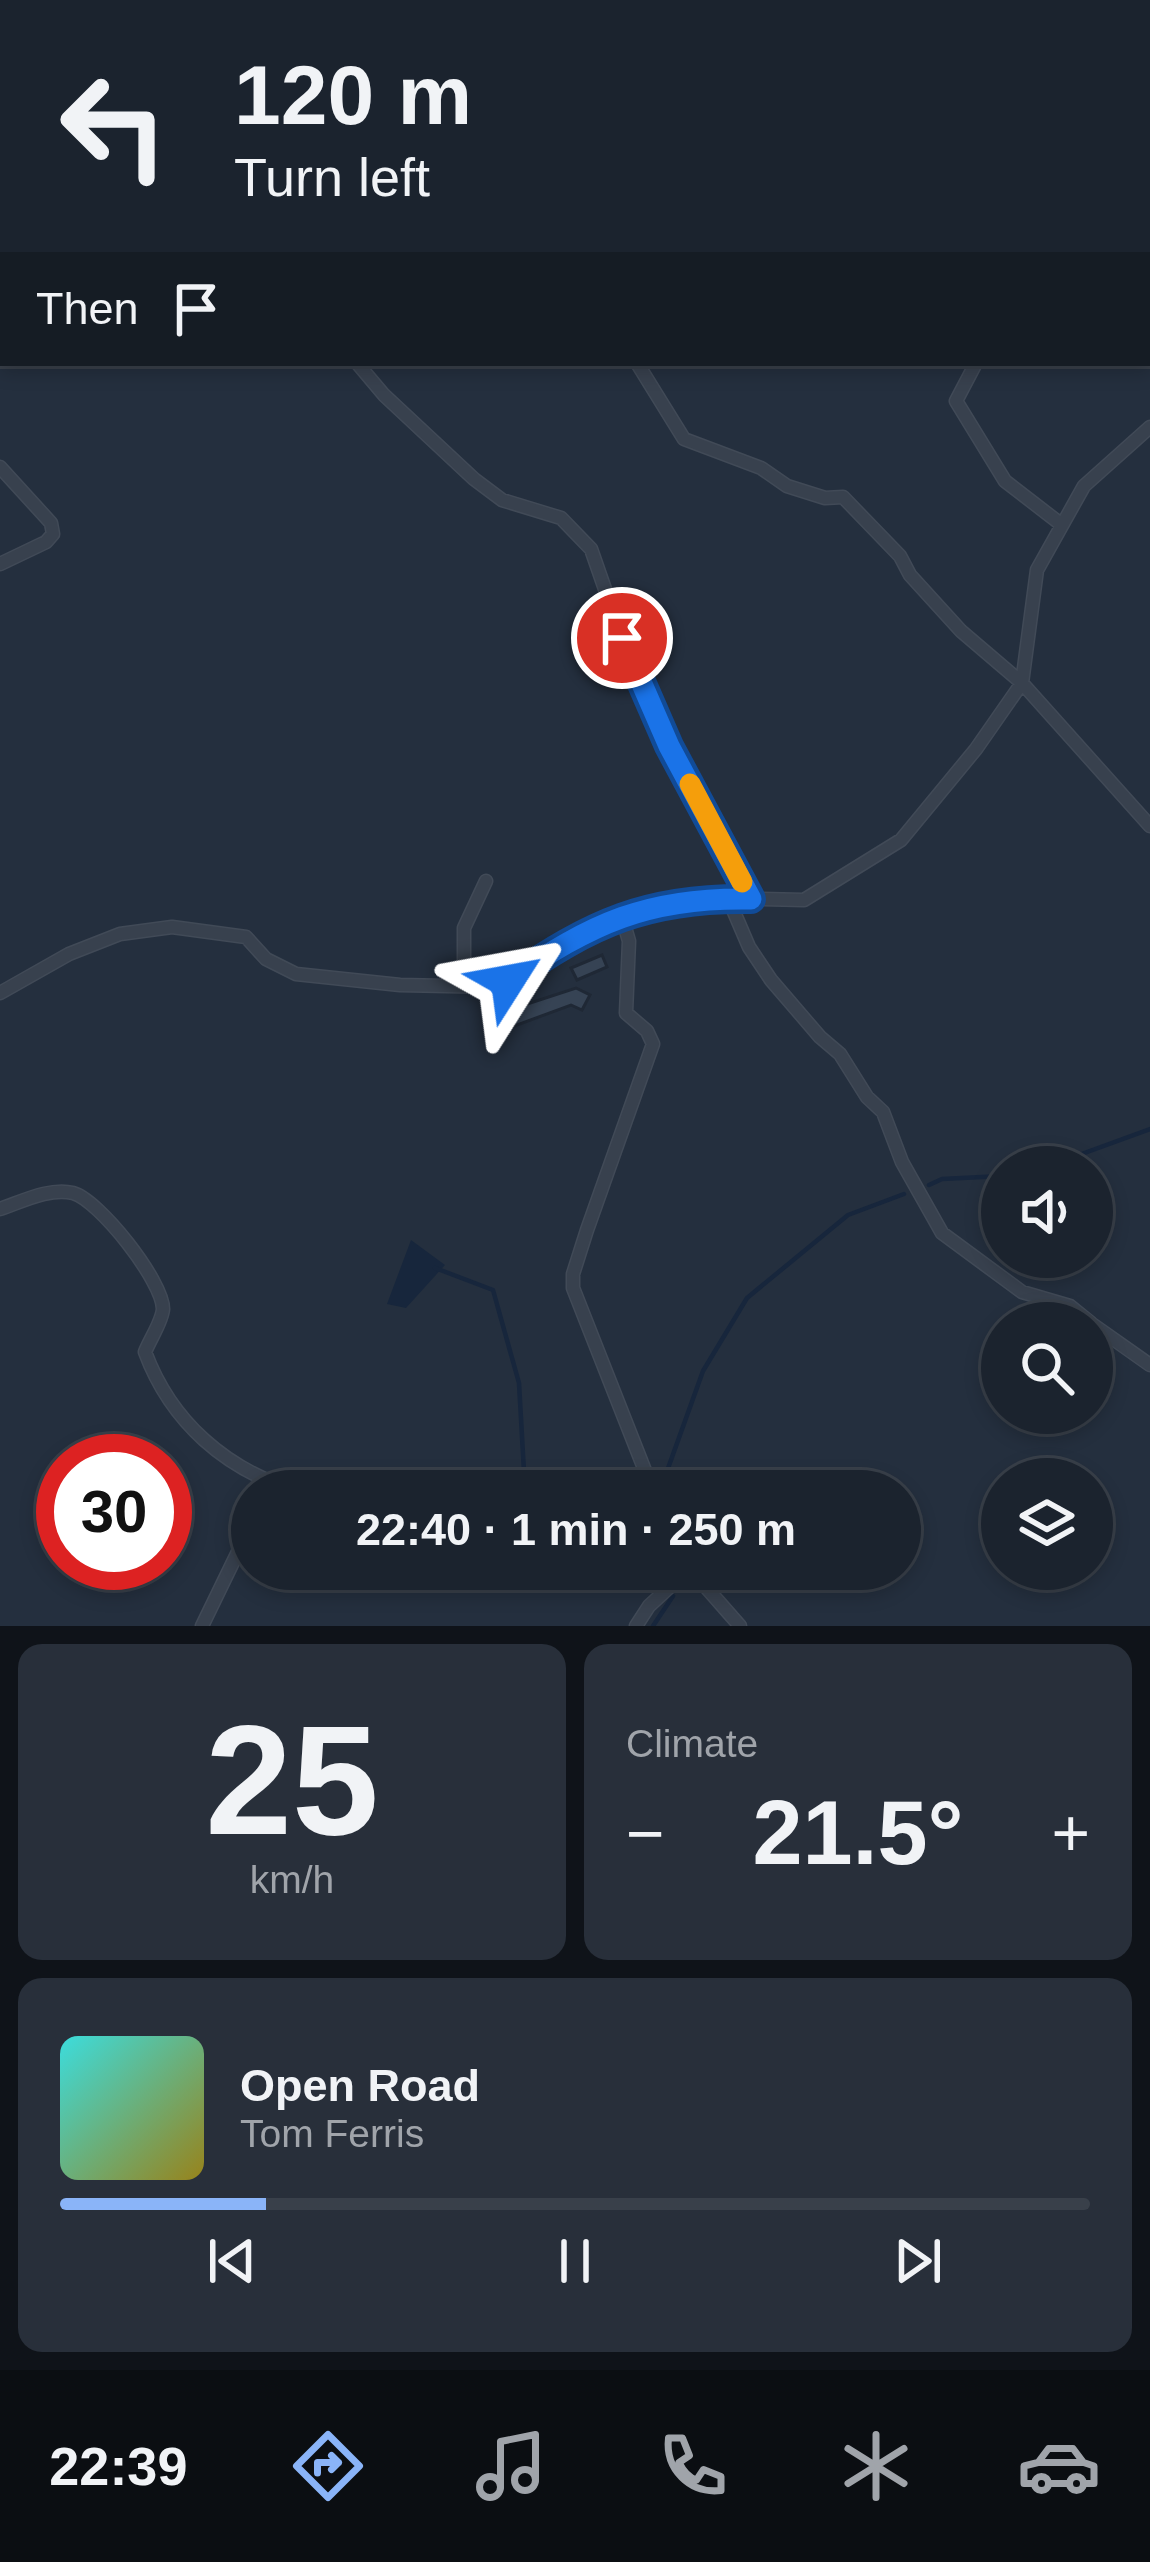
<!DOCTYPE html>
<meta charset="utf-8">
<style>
:root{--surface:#1b232e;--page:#282f3a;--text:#f1f3f6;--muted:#a0a4aa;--line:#39404a;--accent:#8ab4f8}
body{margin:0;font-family:Helvetica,sans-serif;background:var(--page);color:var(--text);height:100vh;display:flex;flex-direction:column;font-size:45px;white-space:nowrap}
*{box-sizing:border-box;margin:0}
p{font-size:39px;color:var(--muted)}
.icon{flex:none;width:66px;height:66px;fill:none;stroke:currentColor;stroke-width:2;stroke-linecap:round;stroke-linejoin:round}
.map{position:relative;height:1626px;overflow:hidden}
.details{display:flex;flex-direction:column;gap:18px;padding:18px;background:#0f1319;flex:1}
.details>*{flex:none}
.banner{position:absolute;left:0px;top:0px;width:1152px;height:366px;box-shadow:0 6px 18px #0003,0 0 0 3px var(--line);background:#1b232e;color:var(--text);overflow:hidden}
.controls{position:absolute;left:981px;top:1146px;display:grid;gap:24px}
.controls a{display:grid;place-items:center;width:132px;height:132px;border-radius:50%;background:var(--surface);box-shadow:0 6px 18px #0003,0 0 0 3px var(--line);font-size:60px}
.speed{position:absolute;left:36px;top:1434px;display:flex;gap:24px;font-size:60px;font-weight:700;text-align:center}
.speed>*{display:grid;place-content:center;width:156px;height:156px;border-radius:50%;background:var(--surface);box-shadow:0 6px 18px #0003,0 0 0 3px var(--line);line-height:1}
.speed .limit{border:18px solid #d22;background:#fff;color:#111}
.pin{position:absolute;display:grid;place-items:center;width:102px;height:102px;color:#fff;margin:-51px;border:6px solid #fff;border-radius:50%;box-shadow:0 3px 12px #0007}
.me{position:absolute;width:132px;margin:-66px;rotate:56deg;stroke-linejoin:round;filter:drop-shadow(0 0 9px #0008)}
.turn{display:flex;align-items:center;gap:42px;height:252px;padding:0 36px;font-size:54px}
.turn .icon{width:156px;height:156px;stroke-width:2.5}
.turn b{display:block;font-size:84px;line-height:102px}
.then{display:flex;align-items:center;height:114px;padding:0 36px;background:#0003;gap:24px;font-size:45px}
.big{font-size:90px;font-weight:700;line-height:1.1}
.details .card{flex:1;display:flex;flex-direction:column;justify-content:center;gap:18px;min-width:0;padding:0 42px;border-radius:24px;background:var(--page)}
.details .dial{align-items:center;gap:0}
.dial b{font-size:156px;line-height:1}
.song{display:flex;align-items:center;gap:36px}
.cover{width:144px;height:144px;border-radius:18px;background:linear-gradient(135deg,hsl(180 70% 55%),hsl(50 70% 35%))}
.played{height:12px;border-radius:6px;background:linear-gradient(90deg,var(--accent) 20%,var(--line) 20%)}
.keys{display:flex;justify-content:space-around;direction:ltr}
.heat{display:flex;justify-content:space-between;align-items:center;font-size:66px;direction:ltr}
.details .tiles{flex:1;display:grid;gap:18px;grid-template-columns:1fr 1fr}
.card:last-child{grid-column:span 2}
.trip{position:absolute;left:231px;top:1470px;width:690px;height:120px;border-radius:60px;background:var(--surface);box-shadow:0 6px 18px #0003,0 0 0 3px var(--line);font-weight:700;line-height:120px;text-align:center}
.dock{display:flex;height:192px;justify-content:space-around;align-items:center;background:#0b0e12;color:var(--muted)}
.dock .icon{width:84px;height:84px}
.dock .selected{color:var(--accent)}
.dock b{font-size:54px;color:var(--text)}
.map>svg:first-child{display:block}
.water{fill:#17263c}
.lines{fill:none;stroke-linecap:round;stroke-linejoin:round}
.stream{stroke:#17263c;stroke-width:4.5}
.building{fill:#364354;stroke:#1f2835;stroke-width:3}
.service-casing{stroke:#414a57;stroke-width:9}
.minor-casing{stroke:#414a57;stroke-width:15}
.service{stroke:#38414e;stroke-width:6}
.minor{stroke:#38414e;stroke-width:12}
.route-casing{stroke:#114b97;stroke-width:30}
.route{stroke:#1a73e8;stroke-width:21}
.slow{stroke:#f59e0b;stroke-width:21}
</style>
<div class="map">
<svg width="1150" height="1626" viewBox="0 0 1150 1626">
<rect width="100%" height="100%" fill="#242f3e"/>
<path class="water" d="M411 1240 445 1265 406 1308 387 1304Z"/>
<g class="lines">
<path class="stream" d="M1149 13H1150
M1046 1167 1150 1129
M929 1185 942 1179 1002 1176
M435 1268 493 1290 519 1383 524 1472 535 1491
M662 1485 703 1371 747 1298 848 1215 904 1194
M655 1569 660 1577
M653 1626 673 1596"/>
</g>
<path class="building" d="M602 955 607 967 577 980 571 968Z
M576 988 590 995 582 1010 571 1005 498 1032 492 1007 514 1002 515 1008Z"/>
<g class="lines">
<defs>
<path id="service" d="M974 3 975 0"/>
<path id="minor" d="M20 0 22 3
M1110 0V3
M1145 0 1150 2
M400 3 405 0
M0 316 3 311
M357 363 384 395 474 479 502 500 561 518 591 549 622 638 669 745 750 899
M637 363 684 439 761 468 787 486 825 498 843 497 900 556 910 575 961 631 1022 683 1150 826
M976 363 956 401 1005 481 1062 525
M0 467 51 523 53 534 46 542 0 564
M728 898 749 947 771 980 820 1037 840 1054 867 1097 883 1112 902 1162 942 1233 1022 1292 1070 1306 1091 1323
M622 917 629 941 626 1013 647 1031 653 1044 587 1230 573 1274V1288L653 1491
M464 984V928L486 881
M0 993 69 954 120 934 172 927 246 937 266 959 296 974 400 985 494 987 583 933 659 904 712 898 804 900 901 840 976 749 1022 683 1037 570 1084 486 1150 427
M0 1209C21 1202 50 1187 73 1193 99 1200 163 1281 163 1309 162 1322 150 1339 145 1352 171 1422 226 1470 297 1491
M1092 1324 1150 1365
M690 1569 740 1626
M202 1626 252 1523
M636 1626 649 1606 689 1569"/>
</defs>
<use href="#service" class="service-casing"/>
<use href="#minor" class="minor-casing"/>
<use href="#service" class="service"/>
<use href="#minor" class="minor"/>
</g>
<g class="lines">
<defs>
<path id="route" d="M508 981C591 923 648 897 751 899L669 746 622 638"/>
</defs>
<use href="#route" class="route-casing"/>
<use href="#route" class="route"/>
<path class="slow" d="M690 784 742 882"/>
</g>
</svg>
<div class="controls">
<a><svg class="icon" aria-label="sound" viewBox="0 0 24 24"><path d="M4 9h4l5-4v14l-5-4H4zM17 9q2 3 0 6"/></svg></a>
<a><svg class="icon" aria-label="search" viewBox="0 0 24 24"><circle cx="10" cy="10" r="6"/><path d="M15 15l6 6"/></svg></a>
<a><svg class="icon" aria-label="layers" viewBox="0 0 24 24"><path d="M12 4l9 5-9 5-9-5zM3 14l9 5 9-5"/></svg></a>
</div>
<div class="speed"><div class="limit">30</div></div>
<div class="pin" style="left:622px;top:638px;background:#d93025"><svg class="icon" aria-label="arrive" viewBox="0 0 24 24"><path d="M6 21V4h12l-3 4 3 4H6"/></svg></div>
<svg class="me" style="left:508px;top:981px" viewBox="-20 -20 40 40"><path d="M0-17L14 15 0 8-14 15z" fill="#1a73e8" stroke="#fff" stroke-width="4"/></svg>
<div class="trip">22:40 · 1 min · 250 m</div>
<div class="banner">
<div class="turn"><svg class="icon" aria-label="left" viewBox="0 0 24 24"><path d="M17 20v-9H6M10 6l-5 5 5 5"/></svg><div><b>120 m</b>Turn left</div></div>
<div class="then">Then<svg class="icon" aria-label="arrive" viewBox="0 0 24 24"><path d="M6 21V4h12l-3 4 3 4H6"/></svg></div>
</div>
</div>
<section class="details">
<div class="tiles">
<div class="card dial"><b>25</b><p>km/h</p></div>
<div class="card"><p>Climate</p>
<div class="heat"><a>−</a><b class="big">21.5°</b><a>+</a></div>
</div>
<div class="card">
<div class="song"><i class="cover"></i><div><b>Open Road</b><p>Tom Ferris</p></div></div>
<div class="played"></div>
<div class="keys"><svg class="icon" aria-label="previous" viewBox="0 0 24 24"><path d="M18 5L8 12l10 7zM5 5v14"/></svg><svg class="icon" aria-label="pause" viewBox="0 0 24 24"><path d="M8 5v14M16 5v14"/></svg><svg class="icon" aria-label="next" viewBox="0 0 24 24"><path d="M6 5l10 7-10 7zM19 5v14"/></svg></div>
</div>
</div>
</section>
<nav class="dock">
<b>22:39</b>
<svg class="icon selected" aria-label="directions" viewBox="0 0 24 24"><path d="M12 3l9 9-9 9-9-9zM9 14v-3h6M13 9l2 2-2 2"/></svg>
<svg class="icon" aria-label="music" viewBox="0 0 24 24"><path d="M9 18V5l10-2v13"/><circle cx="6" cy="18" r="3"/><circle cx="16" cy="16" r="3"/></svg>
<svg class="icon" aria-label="phone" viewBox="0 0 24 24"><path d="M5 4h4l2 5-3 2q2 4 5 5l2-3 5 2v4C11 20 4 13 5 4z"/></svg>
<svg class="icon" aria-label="climate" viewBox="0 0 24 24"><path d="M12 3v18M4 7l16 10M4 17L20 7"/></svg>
<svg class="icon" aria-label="car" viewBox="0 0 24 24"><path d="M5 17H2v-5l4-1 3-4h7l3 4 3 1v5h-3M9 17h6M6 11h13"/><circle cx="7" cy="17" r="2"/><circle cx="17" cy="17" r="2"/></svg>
</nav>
